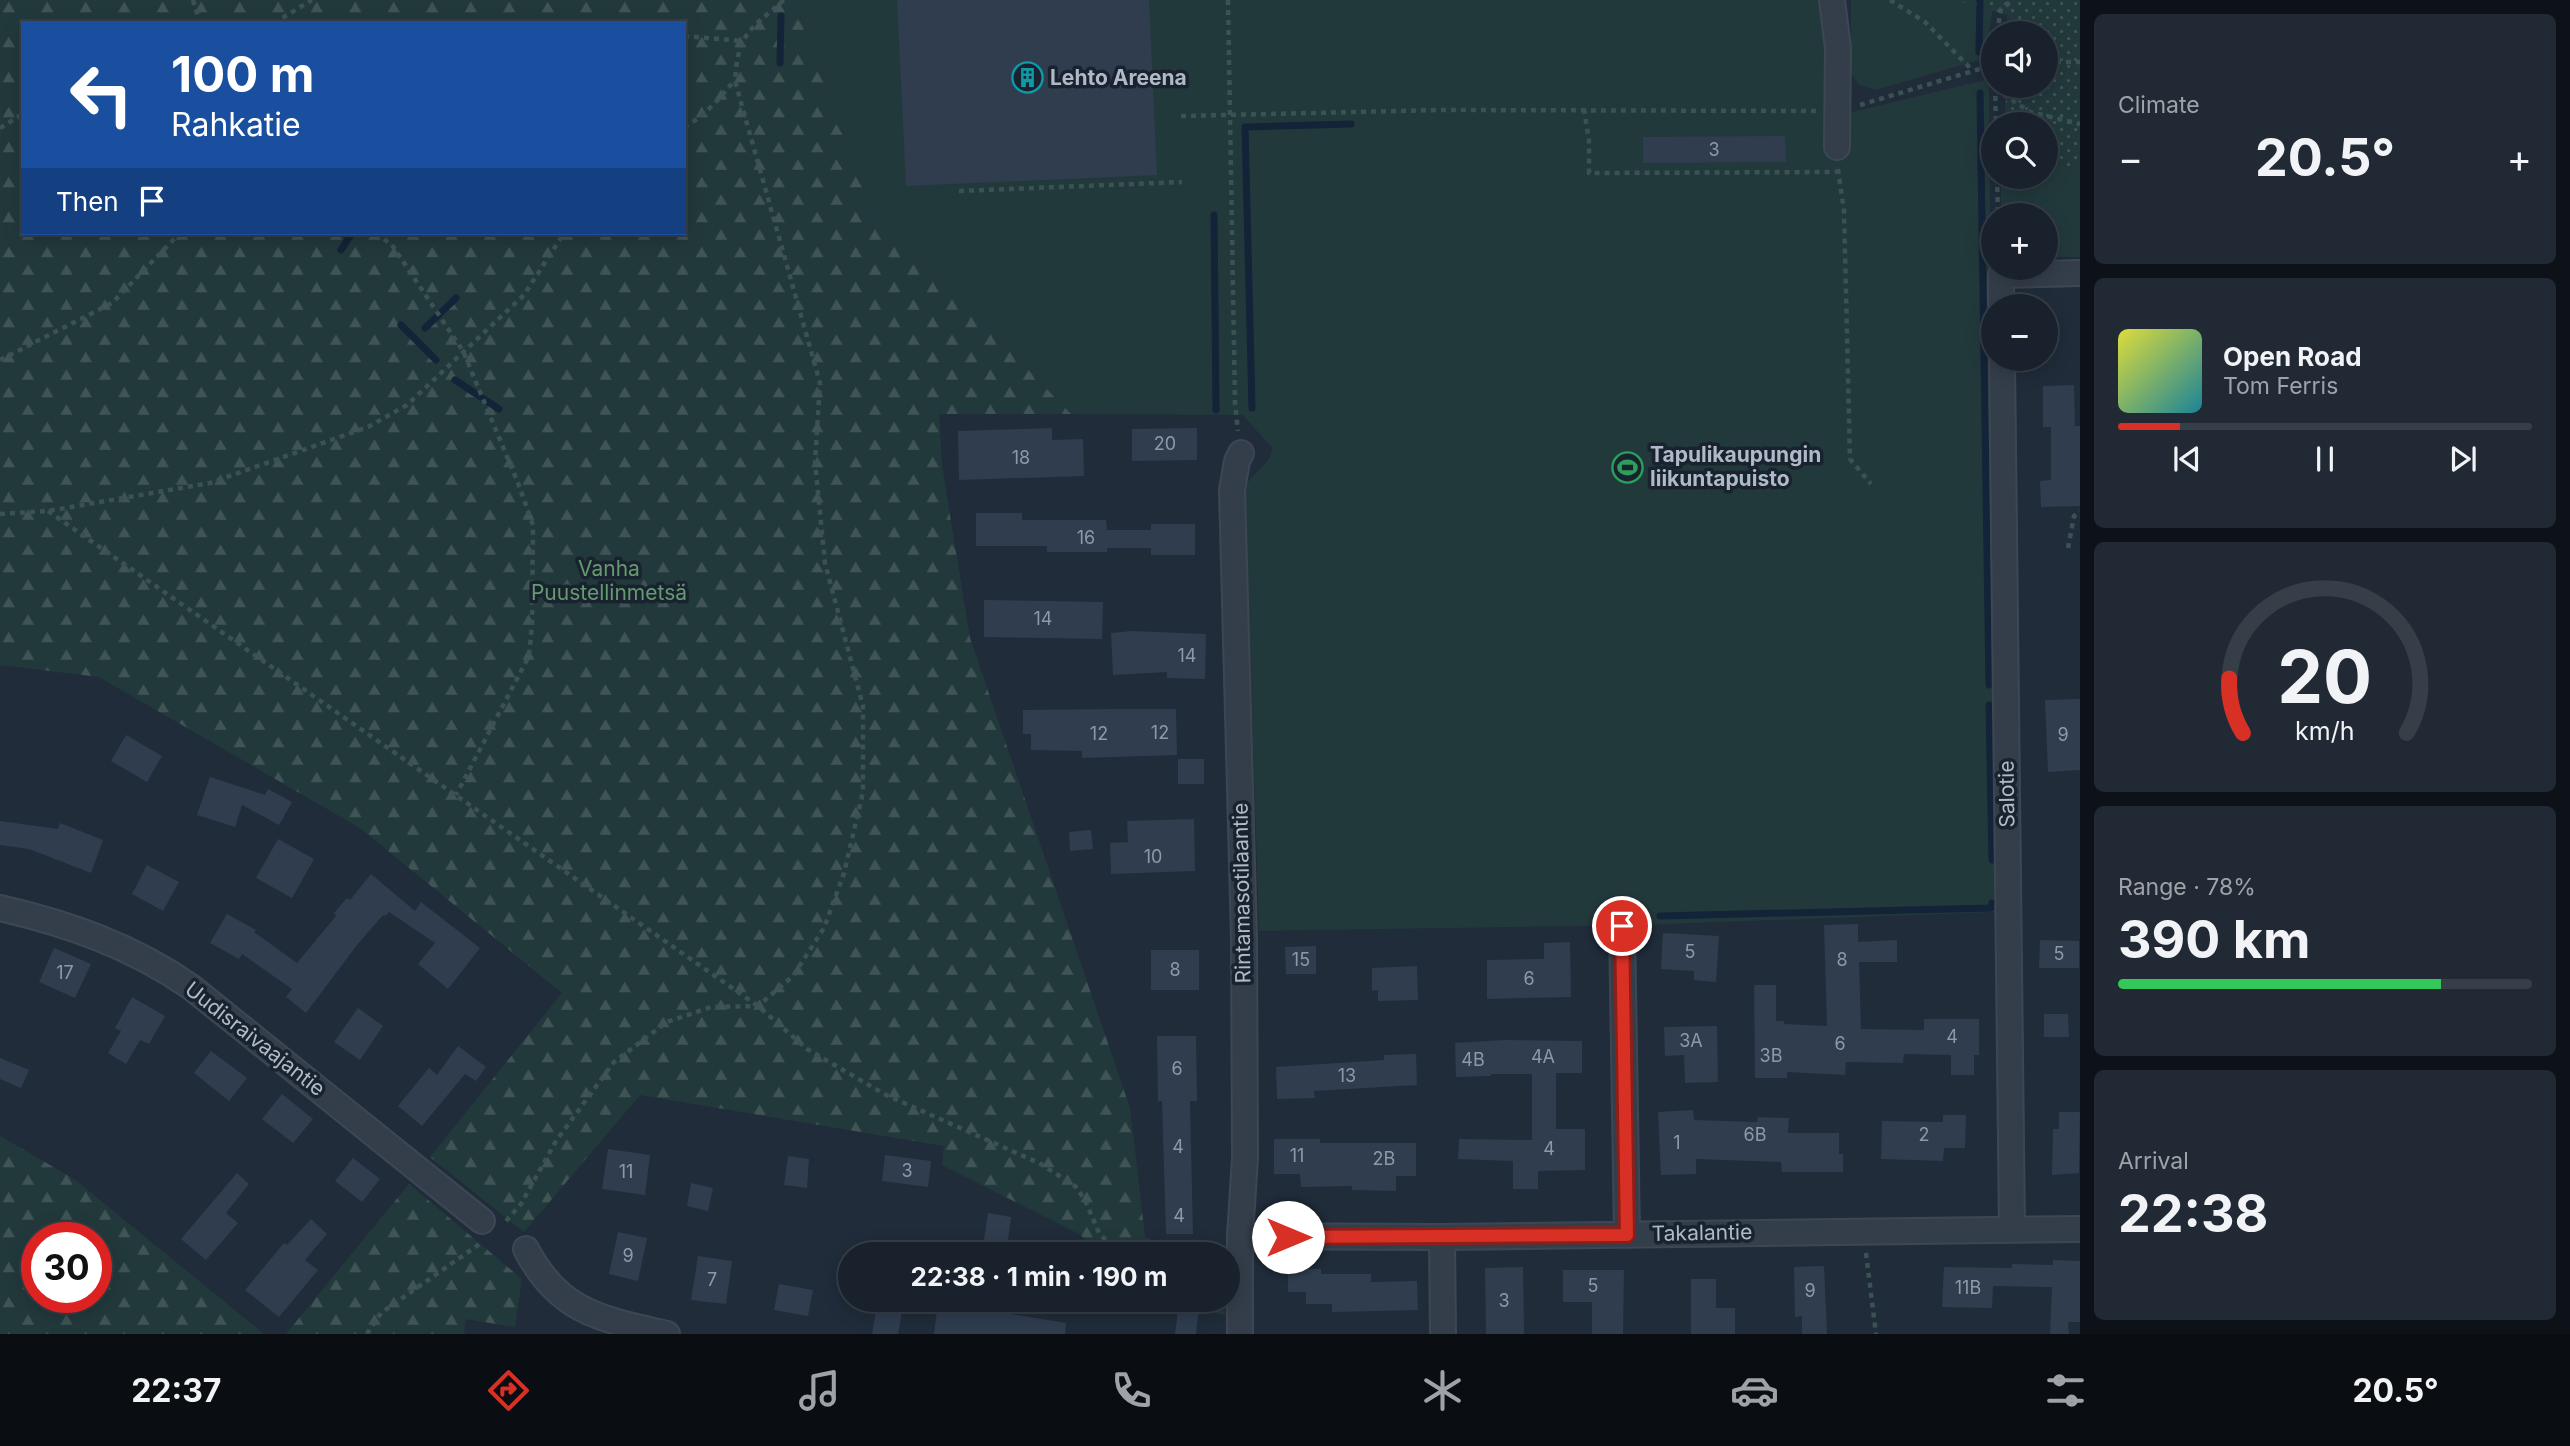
<!DOCTYPE html>
<meta charset="utf-8">
<style>
:root{--surface:#18212c;--page:#212934;--text:#f1f3f6;--muted:#9fa3a9;--line:#363e48;--accent:#d93025}
body{margin:0;font-family:Inter,sans-serif;background:var(--page);color:var(--text);height:100vh;display:flex;flex-direction:column;font-size:26px;white-space:nowrap}
*{box-sizing:border-box;margin:0}
p{font-size:23px;color:var(--muted)}
.icon{flex:none;width:38px;height:38px;fill:none;stroke:currentColor;stroke-width:2;stroke-linecap:round;stroke-linejoin:round}
.map{position:relative;flex:1;overflow:hidden}
.panel{display:flex;flex-direction:column;gap:14px;padding:14px;background:#0d1218;width:490px}
.panel>*{flex:none}
.top-card{position:absolute;left:21px;top:21px;width:665px;height:214px;border-radius:0px;box-shadow:0 4px 18px #0003,0 0 0 2px var(--line);background:#1a4fa0;color:#fff;overflow:hidden}
.buttons{position:absolute;left:1981px;top:21px;display:grid;gap:14px}
.buttons a{display:grid;place-items:center;width:77px;height:77px;border-radius:50%;background:var(--surface);box-shadow:0 4px 18px #0003,0 0 0 2px var(--line);font-size:35px}
.speed{position:absolute;left:21px;top:1222px;display:flex;gap:14px;font-size:35px;font-weight:700;text-align:center}
.speed>*{display:grid;place-content:center;width:91px;height:91px;border-radius:50%;background:var(--surface);box-shadow:0 4px 18px #0003,0 0 0 2px var(--line);line-height:1}
.speed .limit{border:10px solid #d22;background:#fff;color:#111}
.pin{position:absolute;display:grid;place-items:center;width:60px;height:60px;color:#fff;margin:-30px;border:4px solid #fff;border-radius:50%;box-shadow:0 2px 7px #0007}
.me{position:absolute;width:77px;margin:-38px;rotate:90deg;stroke-linejoin:round;filter:drop-shadow(0 0 5px #0008)}
.turn{display:flex;align-items:center;gap:24px;height:147px;padding:0 35px;font-size:32px}
.turn .icon{width:91px;height:91px;stroke-width:2.5}
.turn b{display:block;font-size:49px;line-height:60px}
.then{display:flex;align-items:center;height:66px;padding:0 35px;background:#0003;gap:14px;font-size:26px}
.big{font-size:52px;font-weight:700;line-height:1.1}
.panel .card{flex:1;display:flex;flex-direction:column;justify-content:center;gap:10px;min-width:0;padding:0 24px;border-radius:10px;background:var(--page)}
.panel .dial{align-items:center;gap:0}
.dial svg{height:182px;overflow:visible;fill:none;stroke:var(--line);stroke-width:7;stroke-linecap:round;text-anchor:middle}
.dial text{fill:var(--text);stroke:none}
.song{display:flex;align-items:center;gap:21px}
.cover{width:84px;height:84px;border-radius:10px;background:linear-gradient(135deg,hsl(60 70% 55%),hsl(190 70% 35%))}
.played{height:7px;border-radius:4px;background:linear-gradient(90deg,var(--accent) 15%,var(--line) 15%)}
.keys{display:flex;justify-content:space-around;direction:ltr}
.heat{display:flex;justify-content:space-between;align-items:center;font-size:38px;direction:ltr}
.charge{height:10px;border-radius:5px;background:linear-gradient(90deg,#34c759 78%,var(--line) 0)}
.trip{position:absolute;left:838px;top:1242px;width:402px;height:70px;border-radius:35px;background:var(--surface);box-shadow:0 4px 18px #0003,0 0 0 2px var(--line);font-weight:700;line-height:70px;text-align:center}
.tab-bar{display:flex;height:112px;justify-content:space-around;align-items:center;background:#0a0d12;color:var(--muted)}
.tab-bar .icon{width:49px;height:49px}
.tab-bar .selected{color:var(--accent)}
.tab-bar b{font-size:32px;color:var(--text)}
main{display:flex;flex:1;min-height:0}
.map>svg:first-child{display:block}
.grass{fill:#22393b}
.forest{fill:url(#forest-firs);fill-rule:evenodd}
.park{fill:url(#park-dots)}
.lines{fill:none;stroke-linecap:round;stroke-linejoin:round}
.stream{stroke:#132338;stroke-width:7}
.building{fill:#2f3d4f}
.minor-casing{stroke:#3d4754;stroke-width:28}
.path{stroke:#3b5254;stroke-width:4.5;stroke-dasharray:5 5;stroke-linecap:butt}
.minor{stroke:#343e4b;stroke-width:24}
.route-casing{stroke:#8d1f18;stroke-width:18}
.route{stroke:#d93025;stroke-width:12}
.labels{text-anchor:middle;stroke-width:7;stroke-linejoin:round;paint-order:stroke}
.number-label{font-size:18px;fill:#8e99a8}
.poi-label{font-size:21px;font-weight:bold;fill:#afb9c7;stroke:#19232f;text-anchor:start}
.park-label{font-size:21px;fill:#65996f;stroke:#19232f}
.street-label{font-size:21px;fill:#afb9c7;stroke:#19232f}
</style>
<main>
<div class="map">
<svg width="2080" height="1334" viewBox="0 0 2080 1334">
<defs>
<pattern id="forest-firs" width="22" height="20" patternUnits="userSpaceOnUse" patternTransform="scale(1.75)"><rect width="22" height="20" fill="#22393b"/><path d="M5 1l3.5 6h-7zM16 11l3.5 6h-7z" fill="#405456"/></pattern>
<pattern id="park-dots" width="8" height="8" patternUnits="userSpaceOnUse" patternTransform="scale(1.75)"><rect width="8" height="8" fill="#22393b"/><path d="M2 2h.1M6 6h.1" fill="none" stroke="#405456" stroke-width="1.8" stroke-linecap="round"/></pattern>
</defs>
<rect width="100%" height="100%" fill="#202c3a"/>
<path class="grass" d="M794 0H1845L1844 114 1989 79 1996 912 1638 925 1259 931 1245 490C1249 472 1271 467 1272 448L1243 415 1071 414 870 206Z
M1851 0H2002L1993 4 1986 58 1875 90 1858 84 1851 73Z
M2007 86 2080 124V257H2046V215H2001V177H2046V124H2004Z"/>
<path class="forest" d="M0 0H794L870 206 1071 414H939L942 466 970 638 1130 1108 1145 1237 1170 1248H1222V1255H1103L1079 1234 942 1165 944 1146 640 1095 524 1232 430 1157 562 993 360 828 99 677 0 665ZM23 23H684V233H23Z
M0 1136 74 1179 264 1334H0ZM37 1237H96V1297H37Z
M409 1184 522 1279 515 1327 466 1319 464 1334H286Z
M1155 1300H1225V1315L1158 1303Z"/>
<path class="park" d="M1954 0H2080V169L2046 170V124H2004L2007 86H2046V33H2008L2007 15Z"/>
<g class="lines">
<path class="stream" d="M1979 52 1980 0
M780 63 781 16
M1980 93 1989 685
M1214 215 1216 410
M341 250 352 233
M401 325 436 360
M425 328 456 298
M455 380 499 409
M1252 408 1245 127 1351 124
M1989 705 1992 860
M1660 916 1991 908 1992 903"/>
</g>
<path class="building" d="M897 0H1149L1157 175 906 186Z
M1785 136 1786 162 1643 163V137Z
M2074 385 2075 426H2080V506L2041 507 2040 481 2051 480V427H2043V386Z
M1052 428V440L1083 439 1084 476 959 480 958 431Z
M1197 428V460L1132 461V429Z
M976 513H1022V520H1106L1107 530H1151V524H1195V555H1151V548H1107V552H1047V546H976Z
M984 600 1103 602 1102 639 984 637Z
M1132 631 1206 634 1205 679 1167 678V672L1113 675 1111 633Z
M2080 699V770L2048 772 2045 700Z
M1115 709H1176L1177 755 1082 758V751L1031 750V734H1023V710Z
M126 735 162 756 147 782 111 761Z
M1178 759H1204V784H1178Z
M210 777 265 795 268 789 292 802 279 825 242 805 235 827 197 815Z
M1194 819 1195 871 1111 874 1110 843 1128 842 1127 821Z
M0 821 58 829 60 823 103 840 91 873 29 849 0 845Z
M1091 830 1093 849 1070 851 1069 832Z
M278 839 314 859 292 898 256 878Z
M147 865 179 882 163 911 132 894Z
M371 874 415 911 421 902 480 948 448 989 418 964 435 943 389 912 385 916 383 915 357 945 306 1013 286 997 292 989 242 954 239 959 210 943 227 914 256 930 254 932 297 963 336 916 334 913 347 898 350 900Z
M1858 924V942L1897 940V962H1859L1861 1029 1924 1030V1019H1979V1055H1974V1075H1951V1055L1904 1054 1903 1063 1846 1062 1845 1075 1787 1072V1078H1755L1754 985H1776V1021H1784V1024L1827 1026 1824 925Z
M1663 933 1719 936 1716 982 1694 980V971L1661 969Z
M2040 940 2079 941V968H2039Z
M1570 942 1571 997 1487 999V960L1544 959V943Z
M1316 946V974H1286L1285 947Z
M54 948 91 964 75 998 39 982Z
M1151 950H1199V990H1151Z
M1417 966 1418 1000 1378 1001V990L1372 991V968Z
M132 997 165 1016 149 1044 140 1040 126 1064 108 1053 121 1031 115 1028Z
M358 1008 383 1026 360 1060 334 1042Z
M2044 1014H2068L2069 1037H2044Z
M1717 1026 1718 1082 1685 1083 1684 1055 1665 1056 1664 1027Z
M1157 1036H1196L1197 1101H1190L1193 1234H1166L1162 1101H1158Z
M1504 1040 1582 1041V1073H1556V1129H1585V1170L1538 1171V1189H1513V1161L1458 1159 1459 1139 1532 1140V1074H1491V1076L1456 1077 1455 1043Z
M458 1046 486 1067 476 1081 465 1074 422 1126 398 1106 429 1068 437 1075Z
M211 1051 247 1078 229 1101 194 1073Z
M1416 1054 1417 1085 1314 1091 1315 1098 1277 1099 1276 1067 1384 1060V1055Z
M0 1058 29 1070 21 1088 0 1079Z
M282 1094 313 1119 293 1143 262 1119Z
M1693 1110 1694 1120 1757 1122 1758 1117 1789 1118 1788 1133H1839V1154H1843V1172H1782L1781 1162 1696 1159V1174L1661 1175 1658 1112Z
M2059 1112H2080L2079 1173 2052 1175 2053 1129H2059Z
M1943 1115H1966L1965 1148H1944L1943 1161 1881 1159 1882 1121 1943 1122Z
M1274 1139H1320V1143H1416V1176H1396V1191L1352 1190V1186L1301 1187 1300 1174H1274Z
M608 1149 650 1155 645 1195 602 1189Z
M885 1155 931 1161 928 1187 882 1181Z
M788 1156 809 1159 807 1188 784 1185Z
M353 1158 380 1179 362 1202 335 1181Z
M237 1173 249 1184 226 1213 238 1223 206 1260 181 1239Z
M691 1183 713 1188 708 1211 687 1206Z
M988 1213 1011 1217 1006 1255 982 1253Z
M311 1219 327 1234 305 1260 318 1270 279 1317 245 1290 284 1243 287 1245Z
M618 1232 647 1238 638 1281 609 1274Z
M698 1256 732 1261 726 1304 691 1300Z
M2053 1260 2080 1261V1322H2068L2069 1334H2050L2052 1287 1993 1286 1992 1308 1942 1307 1944 1267 2012 1268V1264L2053 1265Z
M1824 1266 1827 1334H1802V1316L1795 1317 1794 1267Z
M1523 1267 1524 1334H1486L1485 1268Z
M1288 1269H1321V1274H1371V1282L1417 1281 1418 1310 1332 1312V1304H1306V1292H1288Z
M1563 1270H1624L1623 1334H1592V1302H1563Z
M1691 1279H1716V1308H1735V1334H1691Z
M779 1284 813 1290 808 1316 774 1310Z
M878 1300H904L898 1334H872Z
M938 1302 1066 1323 1065 1334H934Z
M1178 1311 1198 1314 1196 1334H1175Z"/>
<g class="lines">
<defs>
<path id="minor" d="M1832 0 1838 48 1837 147
M2001 306V275L2080 273
M2002 359 2012 1229
M0 908C69 924 132 946 191 987L482 1221
M1622 926 1627 1235
M1240 1236 1442 1237 2080 1229
M1442 1237 1443 1334
M526 1249C559 1313 602 1319 667 1334
M1240 1334V1236L1245 1158 1244 938 1232 490 1237 461 1241 453"/>
</defs>
<use href="#minor" class="minor-casing"/>
<path class="path" d="M193 0 200 23
M1228 0 1235 404 1238 431
M1890 0 1925 22 1973 71
M274 23 312 0
M1997 33 2001 9 2013 0
M684 36 742 41
M2046 62H2080
M1995 86 1996 124
M1995 89 2030 112 2080 124
M1860 105 1993 65
M1584 109 1589 141V173L1836 172
M1181 116 1441 110 1817 111
M684 127C704 117 719 99 734 81
M0 128 23 114
M1838 169 1844 211 1850 459 1871 484
M1997 177 1998 215
M959 191 1182 182
M376 233 392 245 463 351 518 483 533 525 532 625 529 656 456 795
M0 360 112 303 180 233
M48 511 758 1006 807 1049 886 1095 1039 1163 1075 1186 1085 1200 1099 1233 1120 1255
M0 514 48 511 210 483 368 427 407 405 524 295 564 233
M2068 548 2074 516 2080 511
M506 1221 521 1204 556 1141 614 1062 667 1022 711 1007 758 1006 793 976 824 928 844 873 863 792V706L825 563 815 462 820 383 735 81C738 32 750 30 784 0
M1866 1253 1876 1334
M367 1334 381 1313 481 1243"/>
<use href="#minor" class="minor"/>
</g>
<g class="lines">
<defs>
<path id="route" d="M1288 1237 1627 1235 1622 926"/>
</defs>
<use href="#route" class="route-casing"/>
<use href="#route" class="route"/>
</g>
<defs>
<symbol id="building-ring" viewBox="-11 -11 22 22"><circle r="9.5" fill="#19232f" stroke="#0f9aa8" stroke-width="1.5"/><path d="M-4-6H4V6H1V3H-1V6H-4ZM-2.5-4.3h1.7v1.8h-1.7ZM.8-4.3h1.7v1.8H.8ZM-2.5-1h1.7V.8h-1.7ZM.8-1h1.7V.8H.8Z" fill="#0f9aa8"/></symbol>
<symbol id="stadium-ring" viewBox="-11 -11 22 22"><circle r="9.5" fill="#19232f" stroke="#2e9e5b" stroke-width="1.5"/><path d="M0-5a6.5 5 0 1 0 0 10a6.5 5 0 1 0 0-10ZM-3.5-1.8h7v3.6h-7Z" fill="#2e9e5b"/></symbol>
</defs>
<g fill-rule="evenodd">
<use href="#building-ring" x="1010" y="60" width="35" height="35"/>
<use href="#stadium-ring" x="1610" y="450" width="35" height="35"/>
</g>
<g class="labels">
<g class="number-label">
<text x="1714" y="156">3</text>
<text x="1165" y="450">20</text>
<text x="1021" y="464">18</text>
<text x="1086" y="544">16</text>
<text x="1043" y="625">14</text>
<text x="1187" y="662">14</text>
<text x="1160" y="739">12</text>
<text x="1099" y="740">12</text>
<text x="2063" y="741">9</text>
<text x="1153" y="863">10</text>
<text x="1690" y="958">5</text>
<text x="2059" y="960">5</text>
<text x="1301" y="966">15</text>
<text x="1842" y="966">8</text>
<text x="1175" y="976">8</text>
<text x="65" y="979">17</text>
<text x="1529" y="985">6</text>
<text x="1952" y="1043">4</text>
<text x="1691" y="1047">3A</text>
<text x="1840" y="1050">6</text>
<text x="1771" y="1062">3B</text>
<text x="1543" y="1063">4A</text>
<text x="1473" y="1066">4B</text>
<text x="1177" y="1075">6</text>
<text x="1347" y="1082">13</text>
<text x="1755" y="1141">6B</text>
<text x="1924" y="1141">2</text>
<text x="1677" y="1149">1</text>
<text x="1178" y="1153">4</text>
<text x="1549" y="1155">4</text>
<text x="1297" y="1162">11</text>
<text x="1384" y="1165">2B</text>
<text x="907" y="1177">3</text>
<text x="626" y="1178">11</text>
<text x="1179" y="1222">4</text>
<text x="628" y="1262">9</text>
<text x="712" y="1286">7</text>
<text x="1593" y="1292">5</text>
<text x="1968" y="1294">11B</text>
<text x="1810" y="1297">9</text>
<text x="1504" y="1307">3</text>
</g>
<g class="poi-label">
<text x="1050" y="85">Lehto Areena</text>
<text x="1650" y="462">Tapulikaupungin<tspan x="1650" dy="24">liikuntapuisto</tspan></text>
</g>
<g class="park-label">
<text x="609" y="576">Vanha<tspan x="609" dy="24">Puustellinmetsä</tspan></text>
</g>
<g class="street-label">
<text transform="translate(2007 794) rotate(-91)" y="7">Salotie</text>
<text transform="translate(1242 893) rotate(-91)" y="7">Rintamasotilaantie</text>
<text transform="translate(255 1039) rotate(38)" y="7">Uudisraivaajantie</text>
<text transform="translate(1702 1233) rotate(-1)" y="7">Takalantie</text>
</g>
</g>
</svg>
<div class="buttons">
<a><svg class="icon" aria-label="sound" viewBox="0 0 24 24"><path d="M4 9h4l5-4v14l-5-4H4zM17 9q2 3 0 6"/></svg></a>
<a><svg class="icon" aria-label="search" viewBox="0 0 24 24"><circle cx="10" cy="10" r="6"/><path d="M15 15l6 6"/></svg></a>
<a>+</a>
<a>−</a>
</div>
<div class="speed"><div class="limit">30</div></div>
<div class="pin" style="left:1622px;top:926px;background:#d93025"><svg class="icon" aria-label="arrive" viewBox="0 0 24 24"><path d="M6 21V4h12l-3 4 3 4H6"/></svg></div>
<svg class="me" style="left:1288px;top:1237px" viewBox="-20 -20 40 40"><circle r="19" fill="#fff"/><path d="M0-13L10 11 0 6-10 11z" fill="#d93025"/></svg>
<div class="trip">22:38 · 1 min · 190 m</div>
<div class="top-card">
<div class="turn"><svg class="icon" aria-label="left" viewBox="0 0 24 24"><path d="M17 20v-9H6M10 6l-5 5 5 5"/></svg><div><b>100 m</b>Rahkatie</div></div>
<div class="then">Then<svg class="icon" aria-label="arrive" viewBox="0 0 24 24"><path d="M6 21V4h12l-3 4 3 4H6"/></svg></div>
</div>
</div>
<section class="panel">
<div class="card"><p>Climate</p>
<div class="heat"><a>−</a><b class="big">20.5°</b><a>+</a></div>
</div>
<div class="card">
<div class="song"><i class="cover"></i><div><b>Open Road</b><p>Tom Ferris</p></div></div>
<div class="played"></div>
<div class="keys"><svg class="icon" aria-label="previous" viewBox="0 0 24 24"><path d="M18 5L8 12l10 7zM5 5v14"/></svg><svg class="icon" aria-label="pause" viewBox="0 0 24 24"><path d="M8 5v14M16 5v14"/></svg><svg class="icon" aria-label="next" viewBox="0 0 24 24"><path d="M6 5l10 7-10 7zM19 5v14"/></svg></div>
</div>
<div class="card dial"><svg viewBox="0 0 100 80">
<path d="M14 69A42 42 0 1 1 86 69"/>
<path d="M14 69A42 42 0 0 1 8 45" stroke="#d93025"/>
<text x="50" y="56" font-size="32" font-weight="700">20</text>
<text x="50" y="72" font-size="11">km/h</text>
</svg></div>
<div class="card"><p>Range · 78%</p><b class="big">390 km</b><div class="charge"></div></div>
<div class="card"><p>Arrival</p><b class="big">22:38</b></div>
</section>
</main>
<nav class="tab-bar">
<b>22:37</b>
<svg class="icon selected" aria-label="directions" viewBox="0 0 24 24"><path d="M12 3l9 9-9 9-9-9zM9 14v-3h6M13 9l2 2-2 2"/></svg>
<svg class="icon" aria-label="music" viewBox="0 0 24 24"><path d="M9 18V5l10-2v13"/><circle cx="6" cy="18" r="3"/><circle cx="16" cy="16" r="3"/></svg>
<svg class="icon" aria-label="phone" viewBox="0 0 24 24"><path d="M5 4h4l2 5-3 2q2 4 5 5l2-3 5 2v4C11 20 4 13 5 4z"/></svg>
<svg class="icon" aria-label="climate" viewBox="0 0 24 24"><path d="M12 3v18M4 7l16 10M4 17L20 7"/></svg>
<svg class="icon" aria-label="car" viewBox="0 0 24 24"><path d="M5 17H2v-5l4-1 3-4h7l3 4 3 1v5h-3M9 17h6M6 11h13"/><circle cx="7" cy="17" r="2"/><circle cx="17" cy="17" r="2"/></svg>
<svg class="icon" aria-label="filters" viewBox="0 0 24 24"><path d="M4 7h16M4 17h16"/><circle cx="9" cy="7" r="2"/><circle cx="15" cy="17" r="2"/></svg>
<b>20.5°</b>
</nav>
